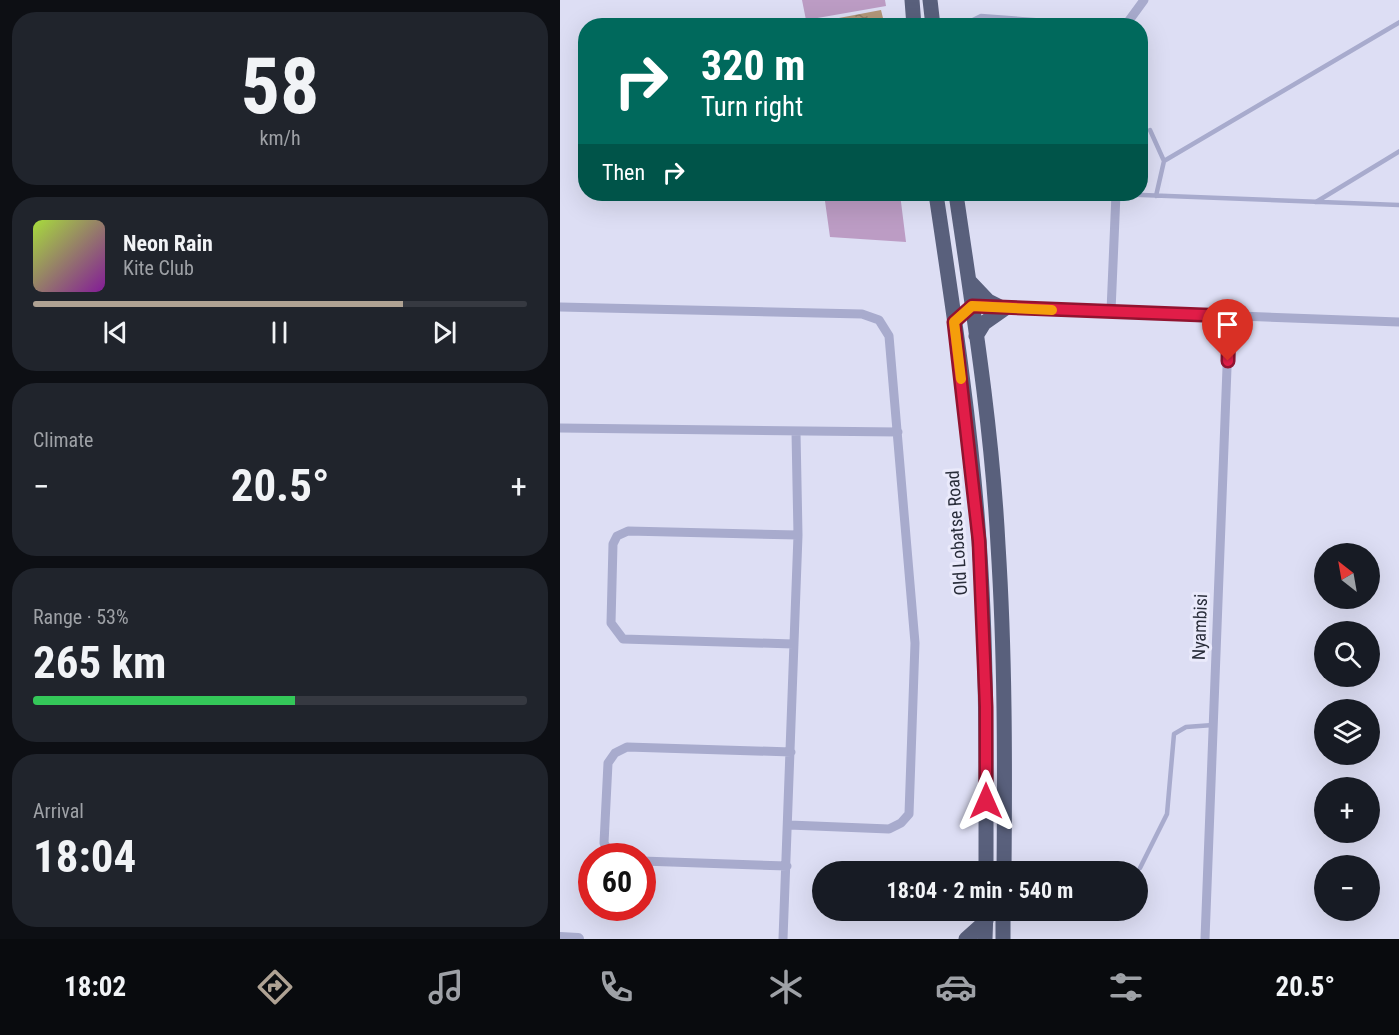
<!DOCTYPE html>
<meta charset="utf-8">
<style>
:root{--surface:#171b24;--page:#20242c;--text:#f1f3f6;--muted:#9ea1a6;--line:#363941;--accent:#afa293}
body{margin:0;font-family:"Roboto Condensed",sans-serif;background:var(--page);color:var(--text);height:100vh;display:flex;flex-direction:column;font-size:22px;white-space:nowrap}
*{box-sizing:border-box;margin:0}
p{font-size:20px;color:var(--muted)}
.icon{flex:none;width:33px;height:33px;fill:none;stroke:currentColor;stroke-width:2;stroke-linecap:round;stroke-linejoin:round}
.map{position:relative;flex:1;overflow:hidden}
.details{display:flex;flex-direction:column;gap:12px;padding:12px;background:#0d0f14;width:560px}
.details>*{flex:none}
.top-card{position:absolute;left:18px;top:18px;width:570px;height:183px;border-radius:24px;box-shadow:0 6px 24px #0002;background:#00695c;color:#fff;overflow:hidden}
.needle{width:39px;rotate:329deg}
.tools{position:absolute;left:754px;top:543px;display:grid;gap:12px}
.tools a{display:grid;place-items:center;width:66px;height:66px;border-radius:50%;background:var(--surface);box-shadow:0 6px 24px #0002;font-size:30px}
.speed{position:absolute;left:18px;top:843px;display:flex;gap:12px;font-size:30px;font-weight:700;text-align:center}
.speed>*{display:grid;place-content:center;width:78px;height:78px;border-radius:50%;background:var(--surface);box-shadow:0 6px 24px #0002;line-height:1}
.speed .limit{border:9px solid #d22;background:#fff;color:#111}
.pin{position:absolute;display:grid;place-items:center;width:51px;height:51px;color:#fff;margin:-62px -26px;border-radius:50% 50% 50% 0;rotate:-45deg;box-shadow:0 0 6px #0007}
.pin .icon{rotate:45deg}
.me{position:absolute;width:66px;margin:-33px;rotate:0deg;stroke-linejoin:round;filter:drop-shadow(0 0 4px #0008)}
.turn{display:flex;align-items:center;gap:21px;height:126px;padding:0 24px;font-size:27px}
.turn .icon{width:78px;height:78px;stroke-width:2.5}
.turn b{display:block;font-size:42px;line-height:51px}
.then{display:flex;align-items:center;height:57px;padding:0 24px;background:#0003;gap:12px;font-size:22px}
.big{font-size:45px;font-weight:700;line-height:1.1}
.details .tile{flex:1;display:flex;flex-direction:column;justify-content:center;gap:9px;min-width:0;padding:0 21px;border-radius:24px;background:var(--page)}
.details .dial{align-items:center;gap:0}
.dial b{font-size:78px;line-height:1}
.song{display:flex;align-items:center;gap:18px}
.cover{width:72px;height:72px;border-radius:9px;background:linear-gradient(135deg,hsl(80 70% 55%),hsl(290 70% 35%))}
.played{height:6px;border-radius:3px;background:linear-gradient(90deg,var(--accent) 75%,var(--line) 75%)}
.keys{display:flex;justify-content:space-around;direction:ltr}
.heat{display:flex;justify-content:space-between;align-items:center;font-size:33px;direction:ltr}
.charge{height:9px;border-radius:4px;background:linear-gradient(90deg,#34c759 53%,var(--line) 0)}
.trip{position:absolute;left:252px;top:861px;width:336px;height:60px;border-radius:30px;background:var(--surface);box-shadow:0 6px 24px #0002;font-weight:700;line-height:60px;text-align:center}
.menu{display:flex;height:96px;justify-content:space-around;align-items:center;background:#090b0e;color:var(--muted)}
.menu .icon{width:42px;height:42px}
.menu .current{color:var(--accent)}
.menu b{font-size:27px;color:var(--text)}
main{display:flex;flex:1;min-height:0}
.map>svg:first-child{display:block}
.pitch{fill:#bc9cc4}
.water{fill:url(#water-ripples)}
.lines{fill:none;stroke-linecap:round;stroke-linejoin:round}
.service{stroke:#a8abcd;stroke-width:4.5}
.minor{stroke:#a8abcd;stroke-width:9}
.tertiary{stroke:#a8abcd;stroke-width:12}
.primary{stroke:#59607c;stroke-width:15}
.route-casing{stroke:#92132f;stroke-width:15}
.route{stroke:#e11d48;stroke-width:10}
.slow{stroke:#f59e0b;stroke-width:10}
.labels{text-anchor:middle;stroke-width:6;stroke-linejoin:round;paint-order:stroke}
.street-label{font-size:18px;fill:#292d3a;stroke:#eaeafb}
</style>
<main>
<section class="details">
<div class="tile dial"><b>58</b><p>km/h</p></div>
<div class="tile">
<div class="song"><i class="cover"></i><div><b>Neon Rain</b><p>Kite Club</p></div></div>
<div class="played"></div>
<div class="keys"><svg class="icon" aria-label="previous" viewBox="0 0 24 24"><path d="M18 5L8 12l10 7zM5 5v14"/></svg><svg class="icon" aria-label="pause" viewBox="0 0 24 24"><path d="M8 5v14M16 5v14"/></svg><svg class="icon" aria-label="next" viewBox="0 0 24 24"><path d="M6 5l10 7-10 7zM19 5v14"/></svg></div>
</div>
<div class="tile"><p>Climate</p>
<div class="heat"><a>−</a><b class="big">20.5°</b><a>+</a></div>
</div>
<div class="tile"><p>Range · 53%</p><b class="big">265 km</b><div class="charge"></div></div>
<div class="tile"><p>Arrival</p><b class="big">18:04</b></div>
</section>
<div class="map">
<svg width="840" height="939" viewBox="0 0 840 939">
<defs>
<pattern id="water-ripples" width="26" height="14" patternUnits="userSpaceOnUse" patternTransform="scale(1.5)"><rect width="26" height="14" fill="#b3977a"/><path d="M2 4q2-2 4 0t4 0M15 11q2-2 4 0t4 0" fill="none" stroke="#927c65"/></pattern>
</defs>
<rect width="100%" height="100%" fill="#dddef4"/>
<path class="pitch" d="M242 0H325L326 6 246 20Z
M264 194H340L346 242 270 237Z"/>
<path class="water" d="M321 10 324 22 328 23 329 25H264L263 21Z"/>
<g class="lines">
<path class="service" d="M410 26 413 20 421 16 553 26
M590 130 604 161 596 196
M604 161 840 22
M556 194 840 205
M756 202 840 151
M580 868 607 814 614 734 626 727 653 725"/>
<path class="minor" d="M565 26 584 0
M413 306 840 322
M0 307 302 314 319 320 329 336 355 643 349 814 341 823 329 829 229 825
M551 311 556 194
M0 428 338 432
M233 644 63 639 51 623 53 544 57 536 68 531 238 535
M51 856 44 843 48 763 55 753 67 747 231 752
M82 861 227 866
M223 939 238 535 236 432
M645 939 669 316"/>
<path class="tertiary" d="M0 938 18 939"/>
<path class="primary" d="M352 0 354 26
M370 0 373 26
M376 194C393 308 411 424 419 540 427 650 426 761 426 872
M396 194C413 310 432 427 438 545 445 654 445 762 444 872
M409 281 428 301 444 309 424 323 416 336
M406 939 426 921
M425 939 426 910
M443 939V910"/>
</g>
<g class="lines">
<defs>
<path id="route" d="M426 801V707L419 541 394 322 412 306 669 316 668 361"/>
</defs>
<use href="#route" class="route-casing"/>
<use href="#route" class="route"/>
<path class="slow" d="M401 379 394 322 412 306 492 310"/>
</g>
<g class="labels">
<g class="street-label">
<text transform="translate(397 533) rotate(-94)" y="6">Old Lobatse Road</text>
<text transform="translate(640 627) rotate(-88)" y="6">Nyambisi</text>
</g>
</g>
</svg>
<div class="tools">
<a><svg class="needle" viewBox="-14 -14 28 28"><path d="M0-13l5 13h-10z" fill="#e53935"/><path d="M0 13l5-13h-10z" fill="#9ea1a6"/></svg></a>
<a><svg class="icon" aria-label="search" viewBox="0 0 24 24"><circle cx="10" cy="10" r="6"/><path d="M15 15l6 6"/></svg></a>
<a><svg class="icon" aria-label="layers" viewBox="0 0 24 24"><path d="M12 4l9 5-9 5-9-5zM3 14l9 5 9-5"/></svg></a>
<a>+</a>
<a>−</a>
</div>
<div class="speed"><div class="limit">60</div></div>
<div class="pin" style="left:668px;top:361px;background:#d93025"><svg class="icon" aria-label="arrive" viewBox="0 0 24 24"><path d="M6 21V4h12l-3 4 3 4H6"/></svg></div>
<svg class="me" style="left:426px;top:801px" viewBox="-20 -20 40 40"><path d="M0-17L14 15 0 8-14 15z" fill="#e11d48" stroke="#fff" stroke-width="4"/></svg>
<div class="trip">18:04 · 2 min · 540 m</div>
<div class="top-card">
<div class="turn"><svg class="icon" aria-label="right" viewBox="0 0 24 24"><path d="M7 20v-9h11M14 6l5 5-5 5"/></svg><div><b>320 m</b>Turn right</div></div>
<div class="then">Then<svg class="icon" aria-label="right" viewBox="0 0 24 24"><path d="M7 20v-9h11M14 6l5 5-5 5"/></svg></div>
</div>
</div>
</main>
<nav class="menu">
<b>18:02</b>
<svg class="icon current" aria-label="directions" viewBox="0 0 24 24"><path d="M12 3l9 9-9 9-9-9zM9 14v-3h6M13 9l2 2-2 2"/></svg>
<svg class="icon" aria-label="music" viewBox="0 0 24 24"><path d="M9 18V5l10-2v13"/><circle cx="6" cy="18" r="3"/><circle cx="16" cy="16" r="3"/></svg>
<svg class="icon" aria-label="phone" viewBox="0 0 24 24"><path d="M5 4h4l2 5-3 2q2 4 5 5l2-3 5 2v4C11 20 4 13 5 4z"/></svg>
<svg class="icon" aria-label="climate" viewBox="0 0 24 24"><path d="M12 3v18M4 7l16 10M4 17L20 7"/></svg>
<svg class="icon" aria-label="car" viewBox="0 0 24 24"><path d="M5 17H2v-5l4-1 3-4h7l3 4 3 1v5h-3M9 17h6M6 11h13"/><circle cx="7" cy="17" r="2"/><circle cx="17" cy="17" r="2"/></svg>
<svg class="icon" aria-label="filters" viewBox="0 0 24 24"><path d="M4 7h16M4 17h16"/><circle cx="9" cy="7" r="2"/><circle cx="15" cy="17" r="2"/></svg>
<b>20.5°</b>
</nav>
